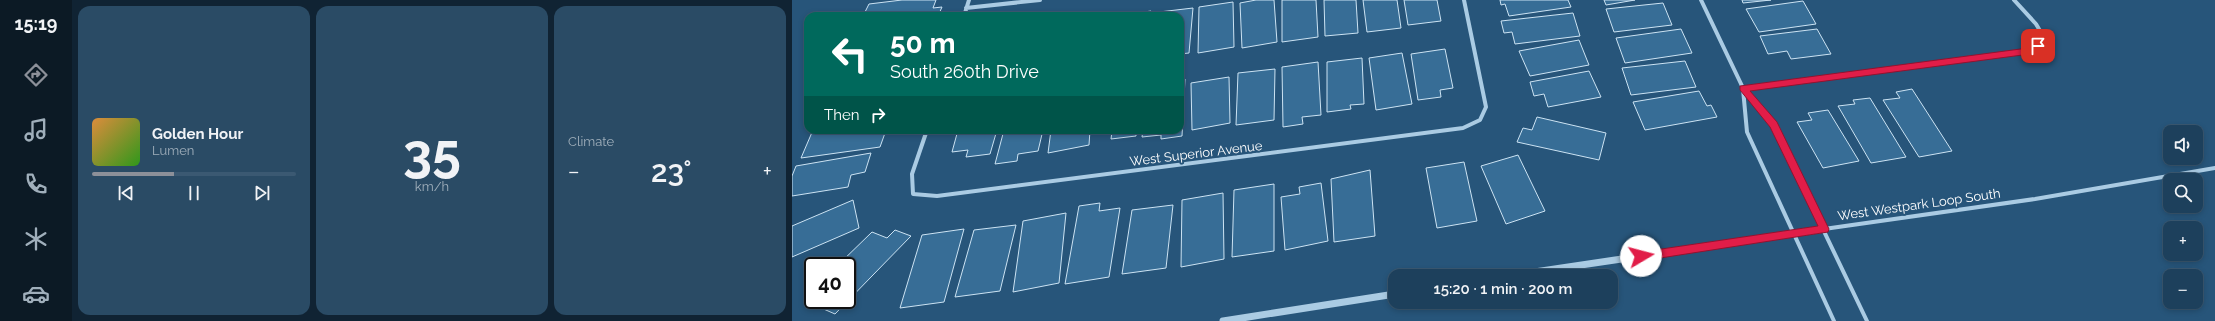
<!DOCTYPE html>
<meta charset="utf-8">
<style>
:root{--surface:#1d405c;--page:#2a4b65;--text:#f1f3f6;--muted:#a0afbb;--line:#3b5972;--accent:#8c9099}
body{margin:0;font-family:Raleway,sans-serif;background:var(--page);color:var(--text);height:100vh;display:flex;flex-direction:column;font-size:15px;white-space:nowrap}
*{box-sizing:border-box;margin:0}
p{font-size:13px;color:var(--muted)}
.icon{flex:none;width:22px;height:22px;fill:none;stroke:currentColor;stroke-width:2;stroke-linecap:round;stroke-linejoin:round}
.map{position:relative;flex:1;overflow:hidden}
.panel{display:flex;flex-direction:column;gap:6px;padding:6px;background:#102333;width:720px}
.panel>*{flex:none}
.banner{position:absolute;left:12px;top:12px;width:380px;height:122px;border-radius:12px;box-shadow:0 2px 6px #0003,0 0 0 1px var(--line);background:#00695c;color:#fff;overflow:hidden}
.buttons{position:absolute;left:1371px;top:125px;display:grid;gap:8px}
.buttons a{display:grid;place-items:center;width:40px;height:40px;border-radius:8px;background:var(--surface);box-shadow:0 2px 6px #0003,0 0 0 1px var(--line);font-size:20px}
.speed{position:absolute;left:12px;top:257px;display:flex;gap:8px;font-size:20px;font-weight:700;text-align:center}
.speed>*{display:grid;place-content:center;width:52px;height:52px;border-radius:50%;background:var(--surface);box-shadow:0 2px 6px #0003,0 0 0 1px var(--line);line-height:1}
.speed .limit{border:2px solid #111;border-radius:6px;background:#fff;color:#111}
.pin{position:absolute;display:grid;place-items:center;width:34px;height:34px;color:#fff;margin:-17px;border-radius:8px;box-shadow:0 2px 6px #0006}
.me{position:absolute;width:44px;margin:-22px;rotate:82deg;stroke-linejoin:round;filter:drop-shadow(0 0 3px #0008)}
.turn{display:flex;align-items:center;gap:14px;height:84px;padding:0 20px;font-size:18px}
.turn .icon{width:52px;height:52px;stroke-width:2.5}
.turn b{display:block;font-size:28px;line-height:34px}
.then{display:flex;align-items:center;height:38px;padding:0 20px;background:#0003;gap:8px;font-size:15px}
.big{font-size:30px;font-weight:600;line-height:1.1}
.panel .tile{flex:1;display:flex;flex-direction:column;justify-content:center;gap:6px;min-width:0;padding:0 14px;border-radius:12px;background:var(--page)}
.panel .dial{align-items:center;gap:0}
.dial b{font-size:52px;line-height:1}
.song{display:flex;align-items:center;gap:12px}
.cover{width:48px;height:48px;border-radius:6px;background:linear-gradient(135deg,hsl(30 70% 55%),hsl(110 70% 35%))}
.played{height:4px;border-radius:2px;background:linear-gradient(90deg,var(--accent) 40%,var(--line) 40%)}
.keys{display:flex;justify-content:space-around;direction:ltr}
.heat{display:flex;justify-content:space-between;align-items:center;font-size:22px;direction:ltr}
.panel .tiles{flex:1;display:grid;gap:6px;grid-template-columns:repeat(3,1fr)}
.trip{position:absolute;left:596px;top:269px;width:230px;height:40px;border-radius:12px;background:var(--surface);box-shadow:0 2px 6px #0003,0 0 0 1px var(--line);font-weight:600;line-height:40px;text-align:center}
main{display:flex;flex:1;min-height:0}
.tab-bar{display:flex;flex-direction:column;width:72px;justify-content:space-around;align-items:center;background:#0c1a25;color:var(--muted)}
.tab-bar .icon{width:28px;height:28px}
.tab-bar .active{color:var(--accent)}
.tab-bar b{font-size:18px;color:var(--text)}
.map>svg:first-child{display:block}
.building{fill:#376d96;stroke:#cce3f3}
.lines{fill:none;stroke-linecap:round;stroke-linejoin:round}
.minor{stroke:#aacbe3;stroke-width:4}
.tertiary{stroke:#aacbe3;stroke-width:7}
.route{fill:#e11d48;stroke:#92132f}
.labels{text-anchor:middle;stroke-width:4;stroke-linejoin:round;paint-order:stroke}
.street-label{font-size:13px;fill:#fff;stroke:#27557a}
</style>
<main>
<nav class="tab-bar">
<b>15:19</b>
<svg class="icon active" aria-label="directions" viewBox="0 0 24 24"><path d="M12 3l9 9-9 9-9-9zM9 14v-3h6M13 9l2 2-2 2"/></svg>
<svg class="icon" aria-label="music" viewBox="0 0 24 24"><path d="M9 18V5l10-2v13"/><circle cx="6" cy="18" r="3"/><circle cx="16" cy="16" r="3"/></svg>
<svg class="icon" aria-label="phone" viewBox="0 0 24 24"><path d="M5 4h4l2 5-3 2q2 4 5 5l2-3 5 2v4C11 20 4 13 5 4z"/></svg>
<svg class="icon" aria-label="climate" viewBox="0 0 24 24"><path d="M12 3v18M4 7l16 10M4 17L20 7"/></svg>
<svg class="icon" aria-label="car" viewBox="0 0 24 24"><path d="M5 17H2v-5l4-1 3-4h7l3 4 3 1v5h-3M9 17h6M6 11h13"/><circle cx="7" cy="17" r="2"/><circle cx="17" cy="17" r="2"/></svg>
</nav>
<section class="panel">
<div class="tiles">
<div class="tile">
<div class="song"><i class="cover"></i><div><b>Golden Hour</b><p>Lumen</p></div></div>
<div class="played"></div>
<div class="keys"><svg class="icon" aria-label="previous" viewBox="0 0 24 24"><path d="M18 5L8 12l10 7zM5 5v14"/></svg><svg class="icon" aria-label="pause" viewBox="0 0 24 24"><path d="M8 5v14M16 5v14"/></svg><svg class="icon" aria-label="next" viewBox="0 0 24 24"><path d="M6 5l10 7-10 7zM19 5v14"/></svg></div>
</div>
<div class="tile dial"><b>35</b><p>km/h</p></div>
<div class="tile"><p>Climate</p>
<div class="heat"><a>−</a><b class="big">23°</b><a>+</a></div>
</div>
</div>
</section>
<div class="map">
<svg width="1423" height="321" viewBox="0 0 1423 321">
<rect width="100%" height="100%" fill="#27557a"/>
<path class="building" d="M110 0H144L141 8 150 7 146 16H71L77 4Z
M464 0H482L485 42 450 48 448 3Z
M490 0H524L526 37 490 42Z
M532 0H564L566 33 533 36Z
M571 0H605L609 28 575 32Z
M612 0H645L649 21 616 25Z
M708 0H776L779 7 717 16 713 4 709 5Z
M812 0H843L814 5Z
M950 0H979L951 3Z
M1011 1 1024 24 967 32 954 9Z
M441 2 442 47 406 53 407 7Z
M871 3 880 25 822 32 814 9Z
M401 8 397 53 388 54V16H366L367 12Z
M359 11V16H324H325Z
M781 13 788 36 723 44 720 32 712 33 709 21Z
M889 29 900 53 833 63 824 38Z
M1025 29 1039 54 999 59 995 51 976 54 968 36Z
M787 40 797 65 738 76 727 51Z
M653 49 661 88 648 90 649 97 626 100 619 54Z
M610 53 620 104 584 110 577 58Z
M570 58 572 104 558 105 559 109 535 112V62Z
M893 61 904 87 839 95 830 68Z
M526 62 529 115 510 117 511 124 491 127 490 67Z
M483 69 482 120 444 125 446 73Z
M797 71 809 97 756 107 752 94 742 96 738 82Z
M437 77 438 123 400 130 399 83Z
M393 79 390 136 369 139V135L350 137 351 130H388V80Z
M1120 89 1160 151 1127 157 1091 100 1108 98 1104 92Z
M907 91 915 106 919 105 925 117 853 130 841 102Z
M1078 98 1114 157 1079 163 1046 106 1063 104 1061 100Z
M1036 110 1067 161 1031 168 1005 122 1020 120 1016 113Z
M745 117 814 133 807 160 725 142 731 128 740 130Z
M21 130H100L93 133 88 147 9 158Z
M166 130H205L198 154 174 157 176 150 160 152Z
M212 130H251L246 151 226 154 225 161 203 164Z
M259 130H298L297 145 256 153Z
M306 130H344V136L319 139 320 131 306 134Z
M79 153 73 172 59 175 56 187 0 196V176L4 166Z
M726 155 753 211 714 224 689 166Z
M672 162 685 221 645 228 634 168Z
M578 170 583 236 542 242 539 179Z
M529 183 536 241 493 250 489 197 508 194 507 187Z
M482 184V251L440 257 442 190Z
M431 193 432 259 389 267 390 200Z
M61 200 67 228 0 257V226Z
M308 203 307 211 328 208 317 277 273 284 287 206Z
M381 205 374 268 330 274 340 210Z
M274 213 267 283 221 292 231 221Z
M224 225 208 291 163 297 182 230Z
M172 229 152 302 108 308 130 235Z
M103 230 119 236 43 314 11 300 21 290V300H55V266H45L80 232 95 238Z"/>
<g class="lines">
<path class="minor" d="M909 0 951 88 981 125 1075 321
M174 8 248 0
M172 16 177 0
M951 88 1238 51 1254 41 1244 24 1222 0
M951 89 955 132 1042 321
M135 130 120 174 121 194 145 196 671 128 688 120 694 107 672 0
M1032 229 1243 199 1423 168"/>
<path class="tertiary" d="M715 276 1032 229
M431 321 603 294"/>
</g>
<path class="route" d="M1246 43 1249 44V48L1238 54 958 91 985 122 1037 229 1036 232 849 261 845 259V253L849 252 1026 226 978 127 948 90V86L1236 48Z"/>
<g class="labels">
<g class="street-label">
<text transform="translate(404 153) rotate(-7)" y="5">West Superior Avenue</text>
<text transform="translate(1127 204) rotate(-8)" y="5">West Westpark Loop South</text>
</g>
</g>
</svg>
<div class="buttons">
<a><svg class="icon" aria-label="sound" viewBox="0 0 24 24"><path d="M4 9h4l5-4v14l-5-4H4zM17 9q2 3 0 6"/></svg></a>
<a><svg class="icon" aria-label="search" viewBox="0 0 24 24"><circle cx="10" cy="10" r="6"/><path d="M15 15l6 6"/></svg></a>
<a>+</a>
<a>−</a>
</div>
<div class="speed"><div class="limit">40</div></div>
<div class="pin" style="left:1246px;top:46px;background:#d93025"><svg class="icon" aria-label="arrive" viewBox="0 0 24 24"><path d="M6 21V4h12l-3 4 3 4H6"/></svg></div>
<svg class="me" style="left:849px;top:256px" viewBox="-20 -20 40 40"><circle r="19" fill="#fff"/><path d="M0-13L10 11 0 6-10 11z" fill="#e11d48"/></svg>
<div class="trip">15:20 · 1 min · 200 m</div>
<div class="banner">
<div class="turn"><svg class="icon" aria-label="left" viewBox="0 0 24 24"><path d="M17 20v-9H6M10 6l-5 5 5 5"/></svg><div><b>50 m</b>South 260th Drive</div></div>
<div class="then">Then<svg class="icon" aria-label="right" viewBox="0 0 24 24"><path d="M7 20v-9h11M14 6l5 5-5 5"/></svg></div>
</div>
</div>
</main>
